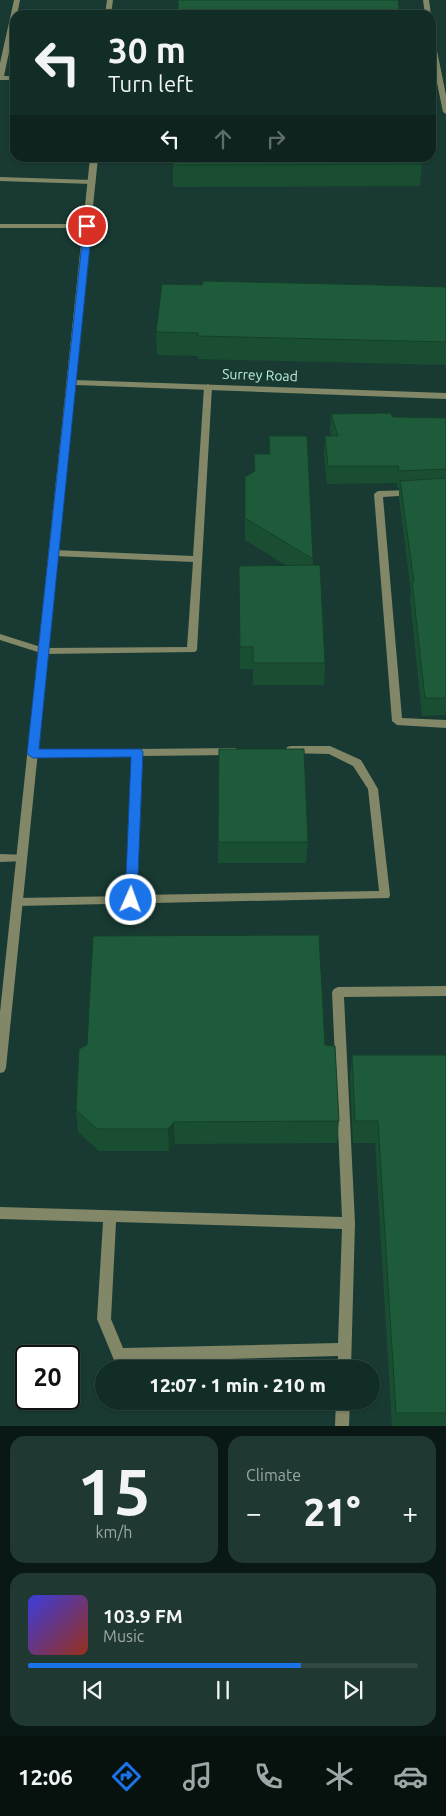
<!DOCTYPE html>
<meta charset="utf-8">
<style>
:root{--surface:#122c26;--page:#1f3832;--text:#f1f3f6;--muted:#9ca7a7;--line:#314843;--accent:#1a73e8}
body{margin:0;font-family:Ubuntu,sans-serif;background:var(--page);color:var(--text);height:100vh;display:flex;flex-direction:column;font-size:19px;white-space:nowrap}
*{box-sizing:border-box;margin:0}
p{font-size:16px;color:var(--muted)}
.icon{flex:none;width:28px;height:28px;fill:none;stroke:currentColor;stroke-width:2;stroke-linecap:round;stroke-linejoin:round}
.map{position:relative;height:1426px;overflow:hidden}
.sheet{display:flex;flex-direction:column;gap:10px;padding:10px;background:#0a1815;flex:1}
.sheet>*{flex:none}
.guide{position:absolute;left:10px;top:10px;width:426px;height:152px;border-radius:15px;box-shadow:0 1px 4px #0004,0 0 0 1px var(--line);background:#122c26;color:var(--text);overflow:hidden}
.speed{position:absolute;left:15px;top:1345px;display:flex;gap:10px;font-size:25px;font-weight:700;text-align:center}
.speed>*{display:grid;place-content:center;width:65px;height:65px;border-radius:50%;background:var(--surface);box-shadow:0 1px 4px #0004,0 0 0 1px var(--line);line-height:1}
.speed .limit{border:2px solid #111;border-radius:8px;background:#fff;color:#111}
.pin{position:absolute;display:grid;place-items:center;width:42px;height:42px;color:#fff;margin:-21px;border:2px solid #fff;border-radius:50%;box-shadow:0 1px 5px #0007}
.me{position:absolute;width:55px;margin:-28px;rotate:2deg;stroke-linejoin:round;filter:drop-shadow(0 0 4px #0008)}
.turn{display:flex;align-items:center;gap:18px;height:105px;padding:0 15px;font-size:22px}
.turn .icon{width:65px;height:65px;stroke-width:2.5}
.turn b{display:block;font-size:35px;line-height:42px}
.lanes{display:flex;align-items:center;height:48px;padding:0 15px;background:#0003;justify-content:center;gap:25px;direction:ltr}
.lanes .off{opacity:.35}
.big{font-size:38px;font-weight:800;line-height:1.1}
.sheet .card{flex:1;display:flex;flex-direction:column;justify-content:center;gap:8px;min-width:0;padding:0 18px;border-radius:15px;background:var(--page)}
.sheet .dial{align-items:center;gap:0}
.dial b{font-size:65px;line-height:1}
.song{display:flex;align-items:center;gap:15px}
.cover{width:60px;height:60px;border-radius:8px;background:linear-gradient(135deg,hsl(240 70% 55%),hsl(10 70% 35%))}
.played{height:5px;border-radius:2px;background:linear-gradient(90deg,var(--accent) 70%,var(--line) 70%)}
.keys{display:flex;justify-content:space-around;direction:ltr}
.heat{display:flex;justify-content:space-between;align-items:center;font-size:28px;direction:ltr}
.sheet .tiles{flex:1;display:grid;gap:10px;grid-template-columns:1fr 1fr}
.card:last-child{grid-column:span 2}
.trip{position:absolute;left:95px;top:1360px;width:285px;height:50px;border-radius:25px;background:var(--surface);box-shadow:0 1px 4px #0004,0 0 0 1px var(--line);font-weight:800;line-height:50px;text-align:center}
.menu{display:flex;height:80px;justify-content:space-around;align-items:center;background:#07120f;color:var(--muted)}
.menu .icon{width:35px;height:35px}
.menu .on{color:var(--accent)}
.menu b{font-size:22px;color:var(--text)}
.map>svg:first-child{display:block}
.lines{fill:none;stroke-linecap:round;stroke-linejoin:round}
.lane{fill:#818767;fill-rule:evenodd}
.street{fill:#818767;fill-rule:evenodd}
.wall{fill:#1a4e32}
.shaded-wall{fill:#154029}
.building{fill:#1e5b3a;stroke:#154029}
.route{fill:#1a73e8;stroke:#114b97}
.labels{text-anchor:middle;stroke-width:5;stroke-linejoin:round;paint-order:stroke}
.street-label{font-size:14px;fill:#bcecde;stroke:#183a32}
</style>
<div class="map">
<svg width="446" height="1426" viewBox="0 0 446 1426">
<rect width="100%" height="100%" fill="#183a32"/>
<g class="lines">
<path class="lane" d="M14 0H20L17 15H15V24L4 76H15V80H0V63Z
M423 0H429L431 15H425Z
M431 34 434 36 446 95V114L443 112 431 54Z
M0 177 92 180 96 182 92 184 0 181Z
M0 224H87L91 226 87 228H0Z
M208 384 212 387 197 650 195 652 44 654 0 640V634L44 648 187 647 193 562 54 556 49 553 54 550 193 556 204 387Z
M413 490 417 493 416 495 383 497 402 718 446 720V728L397 725 392 721 374 494 378 491Z
M291 746H330L361 760 378 789 390 895 389 898 17 906 13 905 12 902 13 899 17 898 126 896 132 756 33 758 29 757 28 754 29 751 33 750 236 748 237 751 236 754 232 755 142 756 137 895 379 891 368 789 353 766 329 754 287 753 286 750 287 747Z
M0 854 26 855 27 858 26 861 0 862Z
M446 986V996L344 997 355 1223 351 1369H337L338 1356 119 1362 114 1360 97 1319 103 1222 0 1219V1207L342 1217 332 992 334 989 338 987ZM116 1222 342 1229 338 1343 123 1348 111 1319Z
M336 1401H350L349 1426H335Z"/>
<path class="street" d="M107 0H113L111 15H105Z
M90 158H98L75 380 446 393V399L75 385 6 1068 4 1072 0 1073V1012Z"/>
</g>
<path class="wall" d="M173 158 422 164 420 186 173 187Z
M202 285 446 287V365L198 359V356L157 355 156 332Z
M331 414 393 417 446 418V715L422 716 410 599 411 591 399 498V488H397V483L327 484 324 454 325 436H332L330 431Z
M269 436 313 559V565L325 663 324 685H253V669H240L239 566H287L245 540V477L254 471V454H269Z
M219 749 308 842 306 863H218Z
M325 1045 339 1121 337 1143 175 1144 169 1151H99L78 1132 76 1110Z
M352 1055H446V1426H392L375 1143H353L350 1077Z"/>
<path class="shaded-wall" d="M174 1122 175 1144 169 1151 168 1129Z"/>
<path class="building" d="M178 0H398L400 15H178Z
M173 158H422V164L173 165Z
M203 281 379 285 446 287V342L198 336V333L156 332 162 284 202 285Z
M390 413 393 417 446 418V469L399 471 398 466H328L325 436H338L331 414Z
M269 436H307L313 559 245 518V477L255 471 254 454H270Z
M446 478V698H425L412 582H414L400 481Z
M320 565 325 663H253V647H240L239 566Z
M219 749H304L308 842H218Z
M319 935 325 1045 335 1046 339 1121 174 1122 168 1129H97L76 1110 79 1049 87 1045 93 936Z
M352 1055H446V1413H396L378 1121H355Z"/>
<path class="route" d="M84 224 92 226 39 749H141L143 752 137 900 131 906 125 900 131 757 33 758 27 754Z"/>
<g class="labels">
<g class="street-label">
<text transform="translate(260 375) rotate(2)" y="5">Surrey Road</text>
</g>
</g>
</svg>
<div class="speed"><div class="limit">20</div></div>
<div class="pin" style="left:87px;top:226px;background:#d93025"><svg class="icon" aria-label="arrive" viewBox="0 0 24 24"><path d="M6 21V4h12l-3 4 3 4H6"/></svg></div>
<svg class="me" style="left:131px;top:900px" viewBox="-20 -20 40 40"><circle r="17" fill="#1a73e8" stroke="#fff" stroke-width="3"/><path d="M0-11L8 9 0 5-8 9z" fill="#fff"/></svg>
<div class="trip">12:07 · 1 min · 210 m</div>
<div class="guide">
<div class="turn"><svg class="icon" aria-label="left" viewBox="0 0 24 24"><path d="M17 20v-9H6M10 6l-5 5 5 5"/></svg><div><b>30 m</b>Turn left</div></div>
<div class="lanes"><svg class="icon" aria-label="left" viewBox="0 0 24 24"><path d="M17 20v-9H6M10 6l-5 5 5 5"/></svg><svg class="icon off" aria-label="ahead" viewBox="0 0 24 24"><path d="M12 20V5M6 11l6-6 6 6"/></svg><svg class="icon off" aria-label="right" viewBox="0 0 24 24"><path d="M7 20v-9h11M14 6l5 5-5 5"/></svg></div>
</div>
</div>
<section class="sheet">
<div class="tiles">
<div class="card dial"><b>15</b><p>km/h</p></div>
<div class="card"><p>Climate</p>
<div class="heat"><a>−</a><b class="big">21°</b><a>+</a></div>
</div>
<div class="card">
<div class="song"><i class="cover"></i><div><b>103.9 FM</b><p>Music</p></div></div>
<div class="played"></div>
<div class="keys"><svg class="icon" aria-label="previous" viewBox="0 0 24 24"><path d="M18 5L8 12l10 7zM5 5v14"/></svg><svg class="icon" aria-label="pause" viewBox="0 0 24 24"><path d="M8 5v14M16 5v14"/></svg><svg class="icon" aria-label="next" viewBox="0 0 24 24"><path d="M6 5l10 7-10 7zM19 5v14"/></svg></div>
</div>
</div>
</section>
<nav class="menu">
<b>12:06</b>
<svg class="icon on" aria-label="directions" viewBox="0 0 24 24"><path d="M12 3l9 9-9 9-9-9zM9 14v-3h6M13 9l2 2-2 2"/></svg>
<svg class="icon" aria-label="music" viewBox="0 0 24 24"><path d="M9 18V5l10-2v13"/><circle cx="6" cy="18" r="3"/><circle cx="16" cy="16" r="3"/></svg>
<svg class="icon" aria-label="phone" viewBox="0 0 24 24"><path d="M5 4h4l2 5-3 2q2 4 5 5l2-3 5 2v4C11 20 4 13 5 4z"/></svg>
<svg class="icon" aria-label="climate" viewBox="0 0 24 24"><path d="M12 3v18M4 7l16 10M4 17L20 7"/></svg>
<svg class="icon" aria-label="car" viewBox="0 0 24 24"><path d="M5 17H2v-5l4-1 3-4h7l3 4 3 1v5h-3M9 17h6M6 11h13"/><circle cx="7" cy="17" r="2"/><circle cx="17" cy="17" r="2"/></svg>
</nav>
